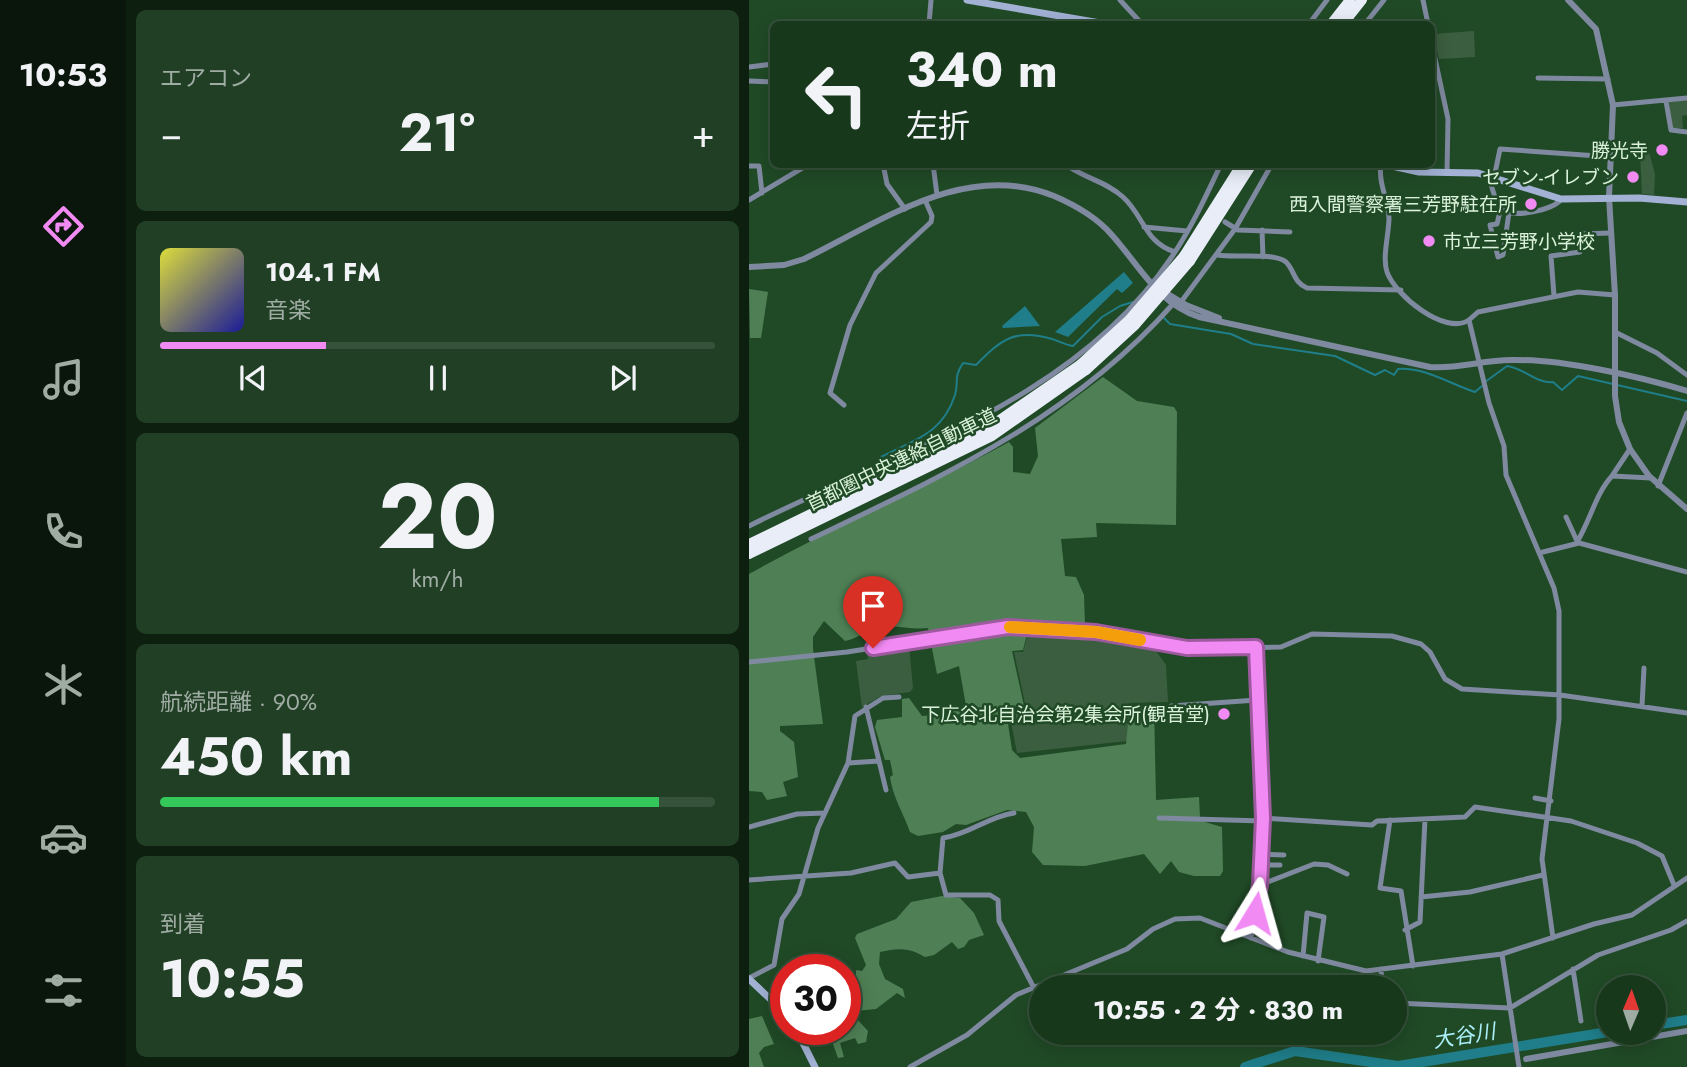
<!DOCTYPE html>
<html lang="ja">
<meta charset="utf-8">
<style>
:root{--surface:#18381c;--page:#213f25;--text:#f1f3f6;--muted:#9faca3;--line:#36523b;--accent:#f28af3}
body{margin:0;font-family:Jost,"Noto Sans JP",sans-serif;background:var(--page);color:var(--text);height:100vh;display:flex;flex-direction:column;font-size:26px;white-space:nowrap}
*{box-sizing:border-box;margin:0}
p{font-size:23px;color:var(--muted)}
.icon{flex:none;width:38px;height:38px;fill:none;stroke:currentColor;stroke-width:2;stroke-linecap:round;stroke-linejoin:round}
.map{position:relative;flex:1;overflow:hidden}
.details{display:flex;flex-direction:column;gap:10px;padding:10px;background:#0d1f0f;width:623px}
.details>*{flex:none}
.top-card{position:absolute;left:21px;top:21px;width:665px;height:147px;border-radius:10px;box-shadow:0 4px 18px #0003,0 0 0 2px var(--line);background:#18381c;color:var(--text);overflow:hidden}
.needle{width:46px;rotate:2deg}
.buttons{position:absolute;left:847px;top:975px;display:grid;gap:14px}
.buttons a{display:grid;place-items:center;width:70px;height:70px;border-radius:50%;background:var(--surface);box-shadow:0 4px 18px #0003,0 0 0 2px var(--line);font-size:35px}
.speed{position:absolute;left:21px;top:954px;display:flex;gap:14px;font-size:35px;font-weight:700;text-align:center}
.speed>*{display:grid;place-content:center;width:91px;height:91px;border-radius:50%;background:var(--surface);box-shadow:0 4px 18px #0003,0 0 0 2px var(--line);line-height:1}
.speed .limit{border:10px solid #d22;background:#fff;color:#111}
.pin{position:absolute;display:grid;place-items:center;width:60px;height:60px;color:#fff;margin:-72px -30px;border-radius:50% 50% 50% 0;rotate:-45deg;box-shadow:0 0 7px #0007}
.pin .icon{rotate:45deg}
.me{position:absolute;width:77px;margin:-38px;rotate:8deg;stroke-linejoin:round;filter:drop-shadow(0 0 5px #0008)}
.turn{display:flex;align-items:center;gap:24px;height:147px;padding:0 21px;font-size:32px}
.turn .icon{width:91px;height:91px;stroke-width:2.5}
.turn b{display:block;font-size:49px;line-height:60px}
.big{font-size:52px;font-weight:700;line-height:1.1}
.details .card{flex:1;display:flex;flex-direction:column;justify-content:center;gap:10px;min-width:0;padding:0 24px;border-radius:10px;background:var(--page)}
.details .dial{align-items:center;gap:0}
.dial b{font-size:91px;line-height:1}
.song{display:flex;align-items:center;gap:21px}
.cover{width:84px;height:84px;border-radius:10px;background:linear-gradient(135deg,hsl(60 70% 55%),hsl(240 70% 35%))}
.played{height:7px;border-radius:4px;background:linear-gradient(90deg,var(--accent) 30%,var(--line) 30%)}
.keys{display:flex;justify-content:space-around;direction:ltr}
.heat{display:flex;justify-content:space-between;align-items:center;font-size:38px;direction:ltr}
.charge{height:10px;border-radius:5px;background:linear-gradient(90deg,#34c759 90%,var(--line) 0)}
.trip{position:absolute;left:280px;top:975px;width:378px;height:70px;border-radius:35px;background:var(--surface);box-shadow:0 4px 18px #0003,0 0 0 2px var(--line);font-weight:700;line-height:70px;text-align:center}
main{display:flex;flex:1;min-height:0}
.tabs{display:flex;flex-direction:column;width:126px;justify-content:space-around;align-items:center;background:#0a160b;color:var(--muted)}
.tabs .icon{width:49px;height:49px}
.tabs .active{color:var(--accent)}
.tabs b{font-size:32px;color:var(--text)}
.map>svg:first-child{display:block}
.green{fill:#3c5e40}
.forest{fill:#4f8055}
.water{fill:#1f7e8a}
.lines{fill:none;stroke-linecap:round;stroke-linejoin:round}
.stream{stroke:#1f7e8a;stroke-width:2}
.river{stroke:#1f7e8a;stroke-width:10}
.minor{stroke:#7f899f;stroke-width:5}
.tertiary{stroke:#7f899f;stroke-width:6}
.secondary{stroke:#a2b1d4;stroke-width:7}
.motorway{stroke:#e8edf8;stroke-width:10}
.motorway-bridge{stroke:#e8edf8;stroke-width:10}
.route-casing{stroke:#9d5a9e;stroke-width:18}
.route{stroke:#f28af3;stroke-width:12}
.slow{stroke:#f59e0b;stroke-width:12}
.poi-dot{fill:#f28af3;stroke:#204a26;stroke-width:2.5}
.labels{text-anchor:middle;stroke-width:5;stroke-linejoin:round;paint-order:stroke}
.poi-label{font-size:19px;fill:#daf2db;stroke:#204a26;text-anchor:end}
.street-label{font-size:19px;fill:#daf2db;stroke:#204a26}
.water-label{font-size:21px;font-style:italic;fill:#abeff9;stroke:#204a26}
</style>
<main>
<nav class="tabs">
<b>10:53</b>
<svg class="icon active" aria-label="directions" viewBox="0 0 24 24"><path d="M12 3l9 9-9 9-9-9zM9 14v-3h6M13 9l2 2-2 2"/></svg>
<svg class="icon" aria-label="music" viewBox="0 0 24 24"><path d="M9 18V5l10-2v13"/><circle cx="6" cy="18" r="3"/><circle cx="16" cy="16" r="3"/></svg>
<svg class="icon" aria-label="phone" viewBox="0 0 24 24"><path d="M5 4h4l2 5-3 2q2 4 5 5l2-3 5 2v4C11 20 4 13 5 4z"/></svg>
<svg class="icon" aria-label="climate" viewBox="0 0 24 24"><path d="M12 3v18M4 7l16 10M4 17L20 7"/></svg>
<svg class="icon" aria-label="car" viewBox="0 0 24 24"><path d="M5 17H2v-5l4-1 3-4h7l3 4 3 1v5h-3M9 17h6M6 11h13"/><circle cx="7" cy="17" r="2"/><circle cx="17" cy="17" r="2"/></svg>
<svg class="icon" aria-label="filters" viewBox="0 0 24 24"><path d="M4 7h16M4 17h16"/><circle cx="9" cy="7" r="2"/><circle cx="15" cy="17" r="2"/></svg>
</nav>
<section class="details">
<div class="card"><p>エアコン</p>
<div class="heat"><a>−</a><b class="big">21°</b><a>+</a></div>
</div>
<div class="card">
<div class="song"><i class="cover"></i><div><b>104.1 FM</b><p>音楽</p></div></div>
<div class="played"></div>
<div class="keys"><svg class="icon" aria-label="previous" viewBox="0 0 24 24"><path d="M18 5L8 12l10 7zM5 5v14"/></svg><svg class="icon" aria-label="pause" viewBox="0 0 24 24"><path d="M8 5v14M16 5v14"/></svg><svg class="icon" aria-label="next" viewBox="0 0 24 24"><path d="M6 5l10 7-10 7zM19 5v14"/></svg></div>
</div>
<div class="card dial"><b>20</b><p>km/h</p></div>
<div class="card"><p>航続距離 · 90%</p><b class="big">450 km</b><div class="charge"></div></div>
<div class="card"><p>到着</p><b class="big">10:55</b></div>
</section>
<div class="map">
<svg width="938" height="1067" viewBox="0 0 938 1067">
<rect width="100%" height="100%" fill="#204a26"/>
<path class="green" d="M725 31 726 57 690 59 684 34Z
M938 100V115L933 116 934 128 923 129 920 102Z
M900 152 906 174 905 195 893 194 891 153Z
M280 630 341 634 402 644 417 665 419 702 380 703 378 741 268 753 260 712 277 708 265 652H274Z
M160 645 164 688 161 692 132 696 113 707 107 661 119 659 118 651Z"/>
<path class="forest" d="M0 289 19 292 12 338H1Z
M354 377 388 401 425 407 428 412 427 525 347 523 348 537 312 539 316 576 327 577 335 595 336 625 331 628 280 626 274 650 263 651 275 706 257 710 263 750 271 758 377 744 380 712 388 706 405 705 407 800 450 797 451 817 456 822 473 827 474 871 471 876H445L430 872 422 861 411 874 395 854 336 866 294 865 283 852 285 827 277 812 258 810 217 825 207 824 194 832 169 836 161 832C154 812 144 798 141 777L144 775 141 760H136L126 727 128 720 153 717V699L160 698 173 716 197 714 217 706 210 666 188 674 179 628C163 630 148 625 133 627 118 628 110 639 96 641L75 621 64 637V649L74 724 31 726V731L45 742 49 777 34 782 38 796 18 800 13 792 0 791V574C85 526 175 489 260 442L264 447V472L281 474 289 456 286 428Z
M193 896 211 898 225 913 235 935 220 940 215 947 209 949 203 942 185 955 176 957C160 947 148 948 131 952L130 964 136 979 154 989 156 998 148 993 127 1009 107 1011V1018L119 1031 117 1042 109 1044 106 1038 91 1043 95 1057 89 1058 81 1036 88 1029H96V986L107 978V970L113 971 117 965 106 938 108 934 147 919 162 902Z
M13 1016 25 1044 15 1047 10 1053 15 1067H0V1019Z"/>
<path class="water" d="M375 272 384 283 373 293 368 289 319 337 306 332Z
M276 306 291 326 254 328 253 326Z"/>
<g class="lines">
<path class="stream" d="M414 317 421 324 482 334 504 344 586 356 626 375 636 370 645 375 649 369C676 367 701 384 726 392L733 386
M736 382 758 366C775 368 788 384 804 382L813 390 829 376 938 401
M132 457C164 440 193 435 206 395 210 382 204 378 214 363L227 365C252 340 265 328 303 339 310 341 316 345 324 346L353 317 371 306 384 302"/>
<path class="river" d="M905 1025 938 1020
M496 1067 546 1051 649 1066 859 1032"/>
<path class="minor" d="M371 0 393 24
M674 0 679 24
M180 24 182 0
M560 24 578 0
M604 24H605
M616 24 635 0
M682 40 699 119 698 172
M0 67 24 64
M789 78 859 79
M0 81 24 82
M917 101 922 130 938 132
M864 105 938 98
M134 164 138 184 156 209
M184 164 188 195
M316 164C334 178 357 181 374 197 395 216 396 243 426 252
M632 164C629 183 639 199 640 218 640 234 633 257 638 272 646 295 696 336 720 320
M0 166H10L13 193
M740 176C742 185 746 202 753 209 763 219 806 210 812 199
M745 178 751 149 863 157
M0 200 60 164
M752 207 748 224 741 225 749 257 754 255 760 212
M476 222 489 230 541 232
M395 227 438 231
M513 230 514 257
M469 255C485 258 525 252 537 262 546 271 544 282 558 288L652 290
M805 296 802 256 831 252V234L861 233
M432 302 486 229 523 164
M866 332 908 353 938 375
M95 405 81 393 101 325 127 273 182 222 183 216 176 200
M863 476 881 449
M909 486 938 413
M817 517 828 541
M0 526C147 452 325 402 422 258 442 229 457 196 472 164
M62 539C196 475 323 418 424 304
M828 542C841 521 847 493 863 476L902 478
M790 553 830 543 938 572
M0 662 98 652 259 627 347 632 419 645 464 649 532 647 563 634 643 636 672 644 681 652 696 679 713 689 811 695 938 713
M422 706 508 700
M893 706 895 668
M117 707 137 790
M99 763 130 761
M786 798 802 801
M410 818 514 821
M514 818 623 825 628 821 716 817 726 807 822 821 888 843 913 856 925 885
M641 820 631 888 652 891 664 966
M0 827 48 814 76 813
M512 854 535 855
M512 865H531
M191 873 194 838C221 834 238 817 265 813
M0 880 102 873 146 863 159 877 191 873 197 895H241L249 900 250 921 285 988
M511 885 565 864 579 865 598 874
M672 897 721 892 794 875
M656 930 671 922 676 819
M502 938 511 885 514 818 507 647
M804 938 793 859 810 719V611L805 588 757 475 755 446 740 403 720 320 729 312 829 292 866 295
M753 954 770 1067
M554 956 558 913 575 917 569 961
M632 969 633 987
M824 969 832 1021
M0 978 25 965 33 919 50 894 69 828 99 763 106 716 134 698 150 697
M646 1003 761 1008 849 955 922 930 938 921
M53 1041 79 1029
M161 1067 218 1035 267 995 378 949 404 929 426 919 451 918 539 952 617 971 753 954 845 924 883 915 938 878"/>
<path class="tertiary" d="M819 0 847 29 864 105 860 197 866 295V396L870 422 881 449 900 476 938 509
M0 267 35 265 55 259C133 221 217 160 305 196 326 205 347 217 362 234 391 266 407 302 450 317L681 367C709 369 734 360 762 360 813 359 889 376 938 391
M414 291 437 305 470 318
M777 1059 938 1031"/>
<path class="secondary" d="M218 0 357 24
M634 164 670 172 729 173 812 199 890 198 938 202
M0 979 37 1014
M47 1029 66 1067"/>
<path class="motorway" d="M582 24 601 0
M594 24 613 0
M435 256 493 164
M441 261 503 164
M0 544 239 428 332 364
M0 554 243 436 337 370"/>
<path class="motorway-bridge" d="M332 364 380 320 435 256
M337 370 386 325 441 261"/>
</g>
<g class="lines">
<defs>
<path id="route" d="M124 648 259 627 347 632 438 648 507 647 514 818 511 885 506 913"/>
</defs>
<use href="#route" class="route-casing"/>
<use href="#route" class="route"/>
<path class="slow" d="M261 627 347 632 391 640"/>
</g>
<g class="poi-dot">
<circle cx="913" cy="150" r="7"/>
<circle cx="884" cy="177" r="7"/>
<circle cx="782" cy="204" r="7"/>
<circle cx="680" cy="241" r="7"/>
<circle cx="475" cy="714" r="7"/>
</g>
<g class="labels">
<g class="poi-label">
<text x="899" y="157">勝光寺</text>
<text x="870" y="184">セブン-イレブン</text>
<text x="768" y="211">西入間警察署三芳野駐在所</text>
<text x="694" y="248" text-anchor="start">市立三芳野小学校</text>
<text x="461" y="721">下広谷北自治会第２集会所(観音堂)</text>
</g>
<g class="street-label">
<text transform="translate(152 459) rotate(-26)" y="7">首都圏中央連絡自動車道</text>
</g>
<g class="water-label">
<text transform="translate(715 1036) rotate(-9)" y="7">大谷川</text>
</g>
</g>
</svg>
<div class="buttons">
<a><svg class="needle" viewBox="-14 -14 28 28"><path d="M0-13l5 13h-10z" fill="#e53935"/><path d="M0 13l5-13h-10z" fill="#9faca3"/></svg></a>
</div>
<div class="speed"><div class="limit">30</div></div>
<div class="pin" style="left:124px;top:648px;background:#d93025"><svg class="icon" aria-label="arrive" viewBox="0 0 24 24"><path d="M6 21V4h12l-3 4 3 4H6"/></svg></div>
<svg class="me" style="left:506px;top:913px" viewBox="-20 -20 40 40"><path d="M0-17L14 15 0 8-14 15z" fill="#f28af3" stroke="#fff" stroke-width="4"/></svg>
<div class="trip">10:55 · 2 分 · 830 m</div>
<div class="top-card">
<div class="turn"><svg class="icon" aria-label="left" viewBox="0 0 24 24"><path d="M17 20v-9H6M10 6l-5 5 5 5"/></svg><div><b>340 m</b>左折</div></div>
</div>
</div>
</main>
